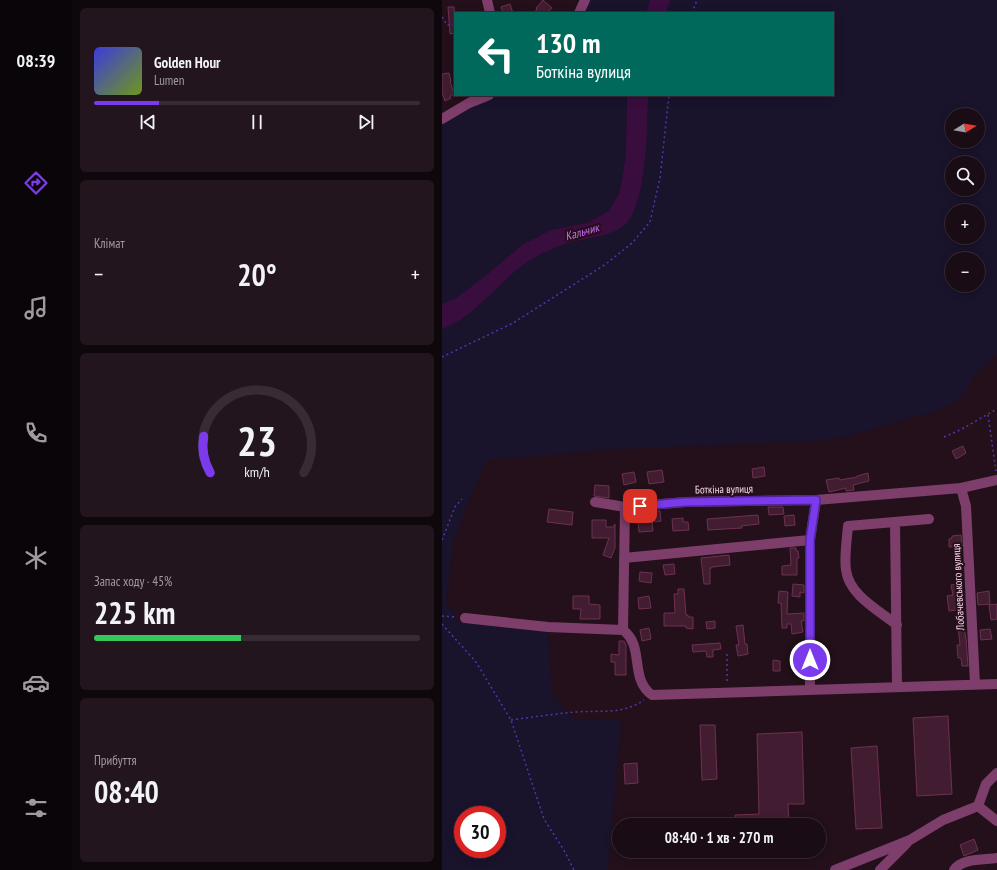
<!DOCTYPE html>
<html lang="uk">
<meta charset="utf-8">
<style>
:root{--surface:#1a0c14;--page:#23151d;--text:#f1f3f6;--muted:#9f9ba0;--line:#382c34;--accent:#7c3aed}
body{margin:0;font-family:"PT Sans Narrow",sans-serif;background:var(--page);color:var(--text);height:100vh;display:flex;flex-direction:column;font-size:15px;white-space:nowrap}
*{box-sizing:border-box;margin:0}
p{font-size:13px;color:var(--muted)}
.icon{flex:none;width:22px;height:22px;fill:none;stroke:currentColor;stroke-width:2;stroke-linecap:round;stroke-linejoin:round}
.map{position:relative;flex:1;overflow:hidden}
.side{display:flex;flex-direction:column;gap:8px;padding:8px;background:#0e070b;width:370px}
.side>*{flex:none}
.hud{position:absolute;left:12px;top:12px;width:380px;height:84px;border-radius:0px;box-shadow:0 2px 10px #0003,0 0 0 1px var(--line);background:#00695c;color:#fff;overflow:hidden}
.needle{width:26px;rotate:79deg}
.buttons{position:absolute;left:503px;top:108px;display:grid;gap:8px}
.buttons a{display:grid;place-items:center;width:40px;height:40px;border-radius:50%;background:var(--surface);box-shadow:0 2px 10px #0003,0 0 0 1px var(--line);font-size:20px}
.speed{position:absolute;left:12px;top:806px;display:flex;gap:8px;font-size:20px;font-weight:700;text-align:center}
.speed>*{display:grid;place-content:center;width:52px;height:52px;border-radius:50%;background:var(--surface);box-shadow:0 2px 10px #0003,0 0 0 1px var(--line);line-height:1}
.speed .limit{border:6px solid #d22;background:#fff;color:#111}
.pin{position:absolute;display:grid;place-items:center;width:34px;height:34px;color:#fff;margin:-17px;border-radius:8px;box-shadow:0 2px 6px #0006}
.me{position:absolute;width:44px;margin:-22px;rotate:0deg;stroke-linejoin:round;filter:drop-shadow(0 0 3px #0008)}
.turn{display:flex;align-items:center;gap:14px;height:84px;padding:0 16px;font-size:18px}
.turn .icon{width:52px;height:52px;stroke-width:2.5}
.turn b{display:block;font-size:28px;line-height:34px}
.big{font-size:30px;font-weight:700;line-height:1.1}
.side .card{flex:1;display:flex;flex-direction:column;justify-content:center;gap:6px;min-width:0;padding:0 14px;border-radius:6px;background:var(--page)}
.side .dial{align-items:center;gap:0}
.dial svg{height:104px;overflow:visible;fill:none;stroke:var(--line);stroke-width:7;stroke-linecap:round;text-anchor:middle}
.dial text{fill:var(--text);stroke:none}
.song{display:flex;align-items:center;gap:12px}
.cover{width:48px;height:48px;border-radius:6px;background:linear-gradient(135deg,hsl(240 70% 55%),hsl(80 70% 35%))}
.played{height:4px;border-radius:2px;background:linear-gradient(90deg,var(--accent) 20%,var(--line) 20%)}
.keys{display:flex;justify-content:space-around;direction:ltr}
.heat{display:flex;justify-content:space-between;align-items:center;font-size:22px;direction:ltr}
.charge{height:6px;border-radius:3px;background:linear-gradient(90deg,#34c759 45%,var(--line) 0)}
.trip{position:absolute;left:170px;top:818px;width:214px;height:40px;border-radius:20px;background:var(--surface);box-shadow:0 2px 10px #0003,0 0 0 1px var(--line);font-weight:700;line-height:40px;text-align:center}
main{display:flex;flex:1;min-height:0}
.menu{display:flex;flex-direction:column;width:72px;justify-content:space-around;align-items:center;background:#0a0508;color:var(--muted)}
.menu .icon{width:28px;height:28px}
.menu .selected{color:var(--accent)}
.menu b{font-size:18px;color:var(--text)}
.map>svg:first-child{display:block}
.green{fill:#19132c;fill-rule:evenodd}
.water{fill:#390d3e}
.building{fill:#421d31;stroke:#6d3151}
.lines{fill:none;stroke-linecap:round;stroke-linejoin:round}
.path{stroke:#4f37ad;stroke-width:1.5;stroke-dasharray:2 3;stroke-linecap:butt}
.minor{stroke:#7e3e6b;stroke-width:10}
.route-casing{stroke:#51269a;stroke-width:10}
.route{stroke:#7c3aed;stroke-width:7}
.labels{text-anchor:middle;stroke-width:4;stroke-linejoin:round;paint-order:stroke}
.street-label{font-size:11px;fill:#fcd4ed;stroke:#23101a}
.water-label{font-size:12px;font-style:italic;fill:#cf6af5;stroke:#23101a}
</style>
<main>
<nav class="menu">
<b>08:39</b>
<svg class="icon selected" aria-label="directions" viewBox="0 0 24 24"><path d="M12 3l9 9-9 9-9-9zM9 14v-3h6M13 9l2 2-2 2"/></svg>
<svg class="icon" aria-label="music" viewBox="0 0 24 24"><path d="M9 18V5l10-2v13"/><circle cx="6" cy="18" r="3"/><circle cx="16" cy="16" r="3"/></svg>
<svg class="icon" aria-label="phone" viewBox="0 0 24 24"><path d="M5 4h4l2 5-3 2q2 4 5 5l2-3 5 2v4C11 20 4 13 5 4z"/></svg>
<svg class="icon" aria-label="climate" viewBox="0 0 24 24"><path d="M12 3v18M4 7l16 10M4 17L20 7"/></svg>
<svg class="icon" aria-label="car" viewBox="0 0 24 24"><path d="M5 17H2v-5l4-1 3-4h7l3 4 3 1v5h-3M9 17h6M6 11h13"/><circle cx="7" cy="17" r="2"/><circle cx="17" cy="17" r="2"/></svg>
<svg class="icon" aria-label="filters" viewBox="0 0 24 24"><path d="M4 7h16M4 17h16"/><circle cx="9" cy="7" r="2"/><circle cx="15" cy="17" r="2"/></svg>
</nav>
<section class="side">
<div class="card">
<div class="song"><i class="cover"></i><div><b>Golden Hour</b><p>Lumen</p></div></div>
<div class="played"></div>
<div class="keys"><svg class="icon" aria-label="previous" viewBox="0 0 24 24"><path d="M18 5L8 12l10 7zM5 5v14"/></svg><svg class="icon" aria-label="pause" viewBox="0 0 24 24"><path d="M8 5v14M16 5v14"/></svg><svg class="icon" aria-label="next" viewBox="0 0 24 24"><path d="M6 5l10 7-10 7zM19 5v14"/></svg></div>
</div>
<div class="card"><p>Клімат</p>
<div class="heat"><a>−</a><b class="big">20°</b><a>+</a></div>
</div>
<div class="card dial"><svg viewBox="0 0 100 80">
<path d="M14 69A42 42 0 1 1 86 69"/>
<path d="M14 69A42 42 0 0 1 9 41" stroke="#7c3aed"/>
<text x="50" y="56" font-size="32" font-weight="700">23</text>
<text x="50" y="72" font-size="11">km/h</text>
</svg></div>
<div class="card"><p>Запас ходу · 45%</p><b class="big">225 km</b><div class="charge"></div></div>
<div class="card"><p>Прибуття</p><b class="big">08:40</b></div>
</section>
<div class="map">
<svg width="555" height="870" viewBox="0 0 555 870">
<rect width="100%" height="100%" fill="#23101a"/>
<path class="green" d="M145 0H208L204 13H140Z
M229 0H555V354L535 372 519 398 501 409 403 437 375 441 175 449 44 460 13 536 4 600 16 622 106 632 110 695 132 719 179 720 166 870H0V329C32 318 57 282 85 262 96 255 111 248 123 244 135 240 147 239 159 236 170 233 179 229 187 219 204 199 205 123 206 95H391V13H225V7ZM510 115H536V141H510ZM510 163H536V189H510ZM510 211H536V237H510ZM510 259H536V285H510ZM21 815H55V849H21Z
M58 95H185L184 154 178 191 167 211 145 223 109 230 80 245 42 277 14 298 0 304V123L36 103Z"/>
<path class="water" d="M208 0H229L225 7V13H204Z
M185 95H206C205 129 205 188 189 217 183 228 170 233 159 236 147 239 135 240 123 244 111 248 96 255 85 262 57 282 32 318 0 329V304L14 298 42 277 80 245 109 230 145 223 167 211 178 191 184 154Z"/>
<path class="building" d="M101 0 110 8 104 13H92L95 9 94 8Z
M68 4 71 13H61L59 7Z
M6 7H12L13 33 8 34Z
M7 73 9 81H8L12 94 8 96 9 98 3 101 0 92V74Z
M521 446 524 453 514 459 510 451Z
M322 467 323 476 311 478 310 469Z
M220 470 222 482 207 484 205 472Z
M192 472 194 482 182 485 180 474Z
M426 473 427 481 411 485 412 490 404 491V488L387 492 384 480 397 478 398 480 415 477V476Z
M153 485 167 486V498L152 496Z
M326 507H341L342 514 327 515Z
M107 509 131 512 130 525 105 522Z
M211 511H218L219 521 213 522Z
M316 515 317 524 299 526 300 528 266 530 265 519Z
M352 515 353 525 343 526 342 516Z
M241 518V522H246L247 530 231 531 230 519Z
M150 520H164V527H171L173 524V548L169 558 161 555 167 538H150Z
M210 520 211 531 197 532 196 521Z
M519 535 520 546 507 547V539L510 538V536Z
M348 548H354V551H356L357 558H355V575H340V566L349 565Z
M287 555 288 565 270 567V568H268V584H262L259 558Z
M232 564 233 574 223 575 221 565Z
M198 572 210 573 209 583 197 581Z
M351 584 362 585V593L358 592V597L350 596Z
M518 584 521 609 507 611 505 596 511 595 509 585Z
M236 589H242L244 615H246V617H251V629L244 628V626H222V613H233L232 594H236Z
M337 591 346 592 345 614 362 613V621H359L361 632 350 634 349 624H345V628H340L339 603H336Z
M547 591 548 604 536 605 535 593Z
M131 596H147V604L158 605V619H138L139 609H131Z
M207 596 209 608 197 609 196 598Z
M555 604V619L549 620 547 605Z
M520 615 524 639 526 666H520L519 658H516L515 645H518L515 616Z
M273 621V628L265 629 264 622Z
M301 625 303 644H305L306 654 296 656 294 645H297L294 626Z
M207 628 209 639 200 641 198 630Z
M548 629 550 639 539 640 538 630Z
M177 641H182L184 645V675H173V662H169V654L177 655Z
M278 643 279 649 271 650V657H265L264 651 251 652 250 645Z
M331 660 338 661V671H331Z
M506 716 510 794 475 796 471 718Z
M258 725H273L275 779 260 780Z
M360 732 362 804H346L347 825H294L293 815 317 814 315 734Z
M435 746 440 828 414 829 409 748Z
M195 763 196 783 183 784 182 764Z
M532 839 536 850 522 856 518 845Z"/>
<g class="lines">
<path class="path" d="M250 13 255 0
M0 17 5 25H13
M0 357 71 323 164 264 190 243 208 222 218 178 227 95
M546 415 554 471
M502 437 518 430 555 409
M0 540 13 507 20 499
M0 616 14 617
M0 624 34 662 69 720 102 819 123 852 132 870
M285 654V684
M69 720C91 717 112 714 134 712 159 710 180 715 202 700"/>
<path class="minor" d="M45 0 48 13
M137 13 143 0
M0 119 27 103 47 95
M519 488 524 506 533 684
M153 502 183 507 243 502 374 500 519 488 555 480
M453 522 455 687
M182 558 368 540
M23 618 106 627 181 630
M455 625C436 610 407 595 404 570 402 557 405 539 406 526L487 519
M181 630C203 646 187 679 210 695L555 684
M181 630 183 507
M368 690V540L374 500
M536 806 544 784 555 773
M536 806 555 821
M393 870 468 840 501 820 536 806
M438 870 465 843
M512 870C520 858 542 860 555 858"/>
</g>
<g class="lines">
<defs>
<path id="route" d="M198 506 243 502 374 500 368 540V660"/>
</defs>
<use href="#route" class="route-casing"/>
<use href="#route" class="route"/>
</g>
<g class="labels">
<g class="street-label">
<text transform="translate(282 489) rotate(-1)" y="4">Боткіна вулиця</text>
<text transform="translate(516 587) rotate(-93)" y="4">Лобачевського вулиця</text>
</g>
<g class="water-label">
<text transform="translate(140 232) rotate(-16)" y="4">Кальчик</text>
</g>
</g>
</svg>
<div class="buttons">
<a><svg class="needle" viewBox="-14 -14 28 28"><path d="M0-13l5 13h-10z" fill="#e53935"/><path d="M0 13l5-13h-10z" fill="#9f9ba0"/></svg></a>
<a><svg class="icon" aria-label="search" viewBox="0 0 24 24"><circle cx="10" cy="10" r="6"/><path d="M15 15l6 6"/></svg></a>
<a>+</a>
<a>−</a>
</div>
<div class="speed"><div class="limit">30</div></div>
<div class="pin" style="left:198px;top:506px;background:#d93025"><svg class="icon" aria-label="arrive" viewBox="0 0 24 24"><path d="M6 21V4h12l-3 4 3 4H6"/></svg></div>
<svg class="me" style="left:368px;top:660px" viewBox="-20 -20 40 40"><circle r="17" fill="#7c3aed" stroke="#fff" stroke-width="3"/><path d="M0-11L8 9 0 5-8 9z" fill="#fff"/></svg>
<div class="trip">08:40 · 1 хв · 270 m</div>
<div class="hud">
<div class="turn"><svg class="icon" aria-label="left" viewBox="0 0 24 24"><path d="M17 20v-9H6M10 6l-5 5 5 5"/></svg><div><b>130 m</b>Боткіна вулиця</div></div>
</div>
</div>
</main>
